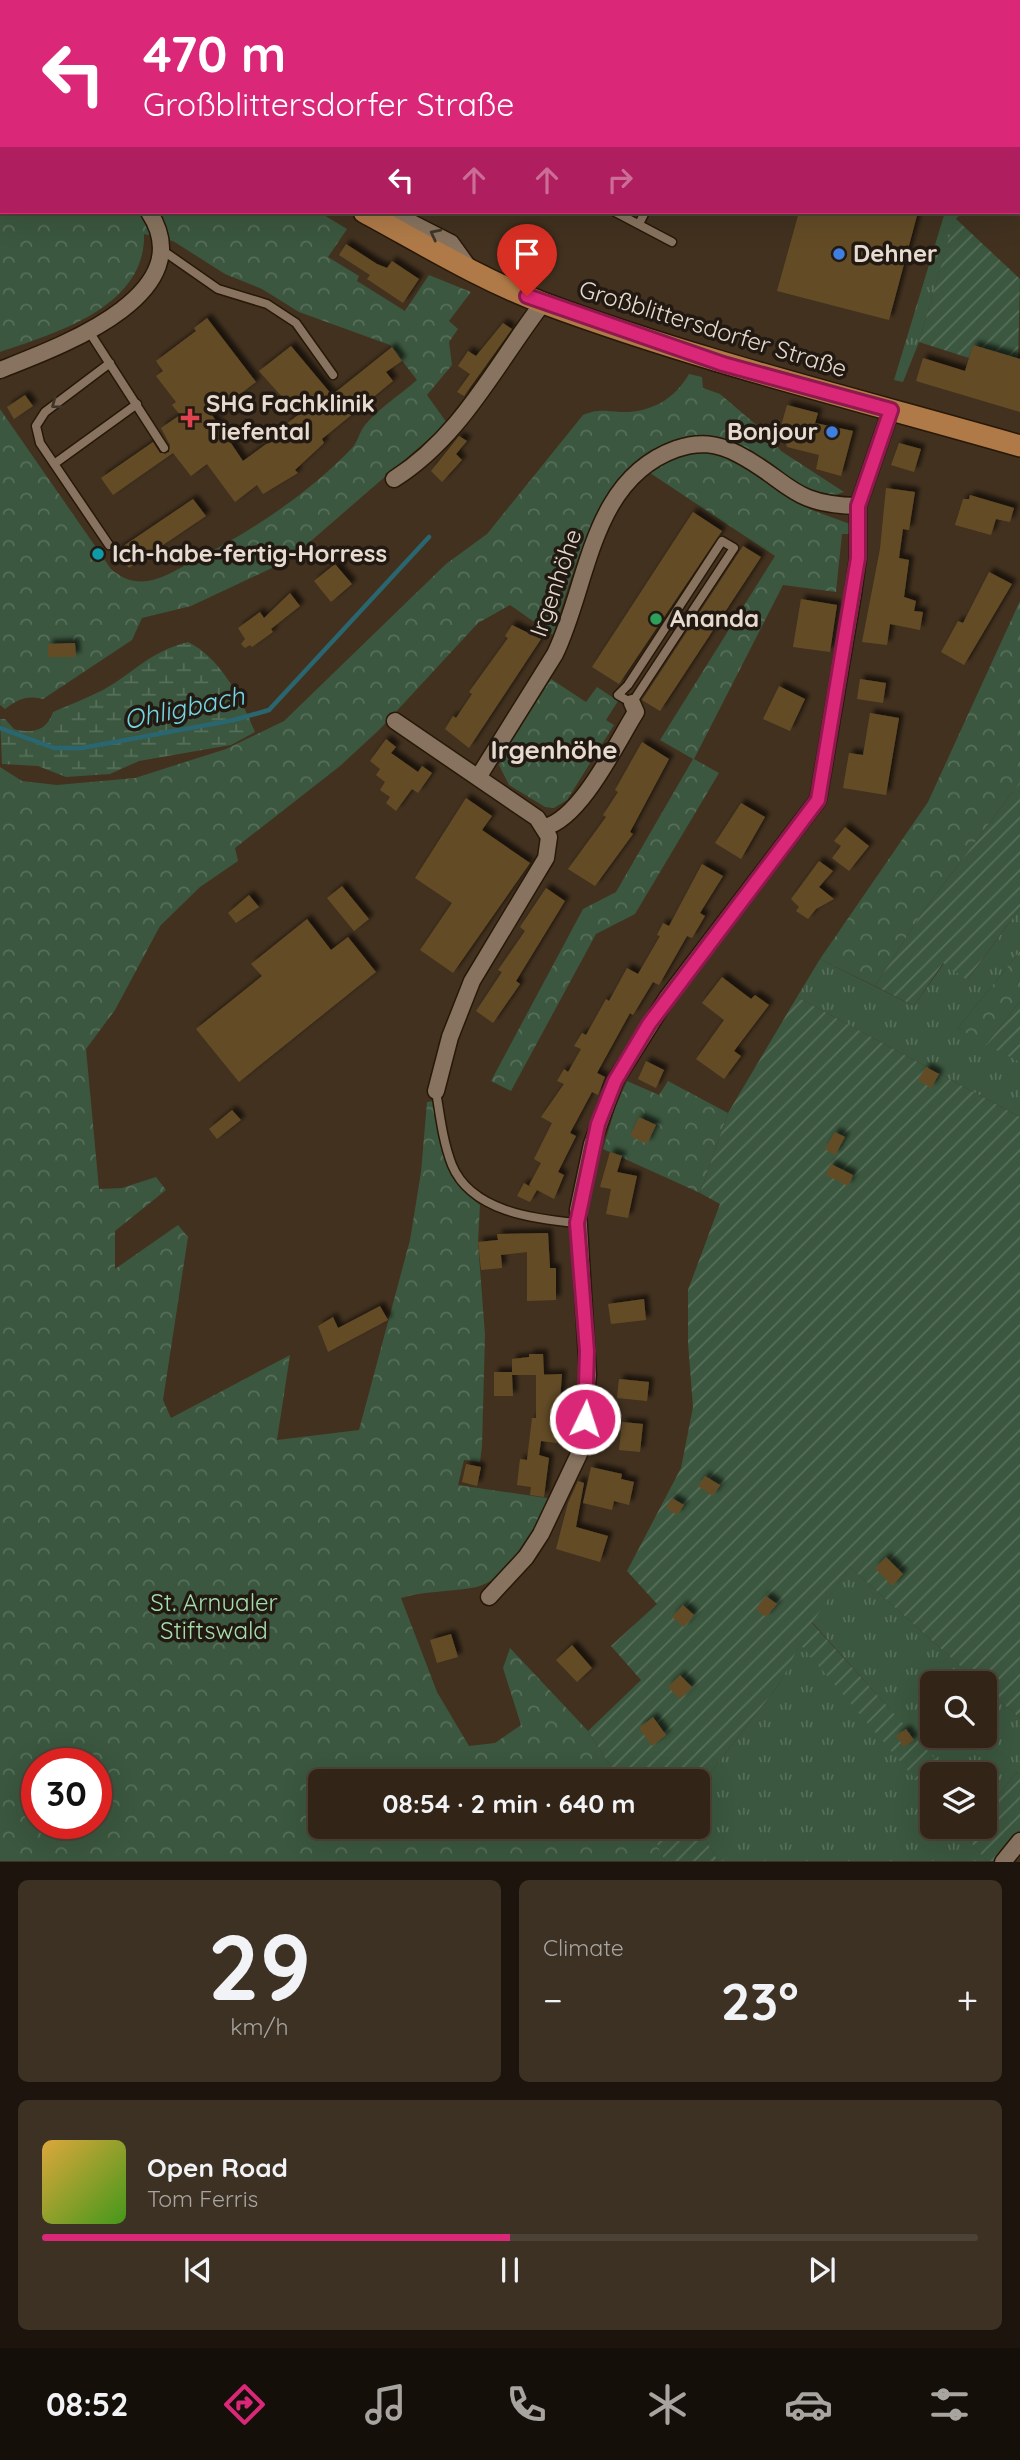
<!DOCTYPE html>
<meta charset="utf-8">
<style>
:root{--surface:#322517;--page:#3d3124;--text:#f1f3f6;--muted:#a8a5a1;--line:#4d4236;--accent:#db2777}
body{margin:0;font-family:Quicksand,sans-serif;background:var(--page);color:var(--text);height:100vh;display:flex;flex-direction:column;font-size:26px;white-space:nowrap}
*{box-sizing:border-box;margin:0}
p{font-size:23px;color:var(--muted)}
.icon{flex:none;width:38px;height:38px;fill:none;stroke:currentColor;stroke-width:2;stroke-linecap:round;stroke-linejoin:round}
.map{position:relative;height:1862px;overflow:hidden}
.drawer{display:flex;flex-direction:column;gap:18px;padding:18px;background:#1c140d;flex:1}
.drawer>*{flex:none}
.banner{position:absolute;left:0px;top:0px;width:1020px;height:214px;box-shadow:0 7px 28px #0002,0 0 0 2px var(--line);background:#db2777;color:#fff;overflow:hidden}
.buttons{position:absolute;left:920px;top:1671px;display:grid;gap:14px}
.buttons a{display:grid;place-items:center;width:77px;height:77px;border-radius:10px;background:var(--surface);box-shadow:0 7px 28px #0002,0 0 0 2px var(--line);font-size:35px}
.speed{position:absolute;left:21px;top:1748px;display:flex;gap:14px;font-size:35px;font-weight:700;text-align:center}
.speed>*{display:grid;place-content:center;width:91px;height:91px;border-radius:50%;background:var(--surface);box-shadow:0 7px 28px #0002,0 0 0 2px var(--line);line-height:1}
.speed .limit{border:10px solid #d22;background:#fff;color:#111}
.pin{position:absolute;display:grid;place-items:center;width:60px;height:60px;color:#fff;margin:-72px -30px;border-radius:50% 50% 50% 0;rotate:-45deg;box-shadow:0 0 7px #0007}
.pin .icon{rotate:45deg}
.me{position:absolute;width:77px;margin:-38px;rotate:4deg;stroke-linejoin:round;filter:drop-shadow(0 0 5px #0008)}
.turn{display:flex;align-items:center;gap:24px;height:147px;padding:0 28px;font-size:32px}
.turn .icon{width:91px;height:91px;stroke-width:2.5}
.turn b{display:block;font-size:49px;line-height:60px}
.lanes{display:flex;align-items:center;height:66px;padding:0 28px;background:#0003;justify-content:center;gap:35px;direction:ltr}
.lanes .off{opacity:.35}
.big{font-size:52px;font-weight:800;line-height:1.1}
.drawer .tile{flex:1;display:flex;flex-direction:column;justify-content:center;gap:10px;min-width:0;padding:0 24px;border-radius:10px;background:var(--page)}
.drawer .dial{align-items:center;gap:0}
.dial b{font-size:91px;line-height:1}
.song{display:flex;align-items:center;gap:21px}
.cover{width:84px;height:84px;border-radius:10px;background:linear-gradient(135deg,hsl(40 70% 55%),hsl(100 70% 35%))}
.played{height:7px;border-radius:4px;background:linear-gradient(90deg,var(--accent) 50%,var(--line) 50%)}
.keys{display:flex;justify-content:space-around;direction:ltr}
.heat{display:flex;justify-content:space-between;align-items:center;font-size:38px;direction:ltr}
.drawer .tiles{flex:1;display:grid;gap:18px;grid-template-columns:1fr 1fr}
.tile:last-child{grid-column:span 2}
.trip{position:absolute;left:308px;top:1769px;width:402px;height:70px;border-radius:10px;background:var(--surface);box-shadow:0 7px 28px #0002,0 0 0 2px var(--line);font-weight:800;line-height:70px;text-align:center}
.tabs{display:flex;height:112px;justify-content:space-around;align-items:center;background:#140f09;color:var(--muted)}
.tabs .icon{width:49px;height:49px}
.tabs .current{color:var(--accent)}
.tabs b{font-size:32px;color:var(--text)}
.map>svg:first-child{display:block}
.grass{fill:url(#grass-tufts)}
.forest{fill:url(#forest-crowns);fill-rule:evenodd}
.wetland{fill:url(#wetland-marsh)}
.garden{fill:url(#garden-furrows)}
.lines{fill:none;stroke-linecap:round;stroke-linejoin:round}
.stream{stroke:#2a6670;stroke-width:4.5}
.building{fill:#644c26;filter:url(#shadow)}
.service-casing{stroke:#281807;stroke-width:11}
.minor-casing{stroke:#281807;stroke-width:19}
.primary-casing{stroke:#281807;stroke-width:24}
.service{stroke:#87735f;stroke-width:8}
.minor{stroke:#87735f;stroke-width:16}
.primary{stroke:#af7a48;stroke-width:21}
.oneway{stroke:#403529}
.route-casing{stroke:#8e194d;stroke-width:18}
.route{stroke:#db2777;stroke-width:12}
.shop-dot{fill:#3f7fe0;stroke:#221a12;stroke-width:2.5}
.health-dot{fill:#e0444e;stroke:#221a12;stroke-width:2.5}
.culture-dot{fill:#0f9aa8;stroke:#221a12;stroke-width:2.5}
.leisure-dot{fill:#2e9e5b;stroke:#221a12;stroke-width:2.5}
.labels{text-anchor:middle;stroke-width:7;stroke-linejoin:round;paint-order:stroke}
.poi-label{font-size:24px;font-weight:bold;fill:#e7dbd0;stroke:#221a12;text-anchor:start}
.street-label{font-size:24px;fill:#e7dbd0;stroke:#221a12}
.park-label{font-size:24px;fill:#a4dfab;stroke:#221a12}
.water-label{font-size:26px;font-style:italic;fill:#74d5e4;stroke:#221a12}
.neighbourhood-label{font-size:26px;font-weight:bold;fill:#e7dbd0;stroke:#221a12}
</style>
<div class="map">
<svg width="1020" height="1862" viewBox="0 0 1020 1862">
<defs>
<pattern id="grass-tufts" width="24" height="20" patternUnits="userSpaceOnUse" patternTransform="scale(1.75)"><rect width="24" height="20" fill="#3b573f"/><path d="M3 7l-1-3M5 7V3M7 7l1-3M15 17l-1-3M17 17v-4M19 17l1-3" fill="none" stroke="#576f5a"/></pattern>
<pattern id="forest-crowns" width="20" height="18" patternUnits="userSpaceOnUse" patternTransform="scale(1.75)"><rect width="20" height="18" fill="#3b573f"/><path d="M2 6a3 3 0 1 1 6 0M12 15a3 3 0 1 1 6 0" fill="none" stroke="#576f5a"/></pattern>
<pattern id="wetland-marsh" width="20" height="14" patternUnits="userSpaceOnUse" patternTransform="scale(1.75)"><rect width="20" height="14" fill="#3b573f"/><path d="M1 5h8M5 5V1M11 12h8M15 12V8" fill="none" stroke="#576f5a"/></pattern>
<pattern id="garden-furrows" width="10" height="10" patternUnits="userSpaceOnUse" patternTransform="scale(1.75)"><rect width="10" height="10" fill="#3b573f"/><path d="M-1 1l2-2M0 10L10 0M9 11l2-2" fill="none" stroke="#576f5a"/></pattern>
<filter id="shadow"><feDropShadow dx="4.5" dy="-4.5" stdDeviation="2" flood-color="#0009"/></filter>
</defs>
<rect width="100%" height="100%" fill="#42311f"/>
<path class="grass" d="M945 212H960V215L955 219 919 342 903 382 894 380Z
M1020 908V951L958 1028 1020 1062V1117L797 997 820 959 914 1006 944 963 968 979Z
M850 1567 979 1683 933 1684V1736H985V1689L1020 1718V1775L1017 1772 985 1811V1774H933V1827H972L965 1836 987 1861H718L698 1827V1789L780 1683 800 1643 916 1779 937 1762 812 1622Z"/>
<path class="forest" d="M0 0 74 2H2V212H319L347 229 328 257 359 276 357 281 405 311 429 275 471 292 449 321 458 329 449 342 452 365 427 395 447 423 289 560 191 606 142 618 132 640 43 699C27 695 18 699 5 709L0 705V409L111 569C141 595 166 575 197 559 254 529 307 495 352 448 358 442 359 432 365 425 379 408 400 395 417 380L390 345 299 312 262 289 225 274 173 241 144 234C146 307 56 333 0 352Z
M689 374 702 377 703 388 720 394 768 435 781 451 844 492 833 496 816 492 809 509 850 524 852 534H842L836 592 783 585 694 759 719 773 635 914 596 934 511 1091 491 1081 583 909 616 892 693 759 660 740 775 556 635 463C587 514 574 570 553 635L510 605 478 623 380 729 340 766 235 848 238 861 200 887 160 926 115 1010 86 1049 99 1189 122 1188 156 1177 166 1190 115 1231V1269L178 1225 188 1237 163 1400 171 1418 290 1355 277 1440 359 1430 410 1240 421 1172 427 1102 434 1101C442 1145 441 1176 480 1205L478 1242 485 1335 482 1446 480 1462 464 1460 458 1485 553 1499C535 1531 511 1582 471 1588 448 1592 424 1591 401 1598L437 1692 469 1746 495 1743 521 1725 503 1668 510 1648 588 1731 620 1781 320 1782V1827H649L665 1861H0V767L22 781 57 785 135 778 226 749 284 721 446 564 487 534 583 415C598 409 604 411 620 412 650 413 674 400 689 374ZM37 1764H96V1824H37Z
M1020 601V782L922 913 875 986 820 959 928 802Z
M551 679 586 702 597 687 618 701 606 720 614 725 567 800 554 808 545 807 509 785 499 765 503 754Z
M1020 951V1001L986 1045 958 1028Z
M627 1081 659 1095 668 1081 728 1113 700 1193 603 1149 615 1108Z"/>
<path class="wetland" d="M188 642C220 657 242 700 255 732L231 745 139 761 110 774 66 777 38 766 2 764 0 719H5L14 729C32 734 47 731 53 712 69 705 87 698 103 690 135 672 149 652 188 642Z"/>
<path class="garden" d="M955 218 1020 279 1018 361 973 345 969 358 919 342Z
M1020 782V908L967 980 943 963 914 1006 875 986 922 913Z
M797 997 1020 1117V1718L985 1689V1684L979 1683 850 1567 812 1623 937 1761 916 1780 800 1644 780 1683 698 1789V1782L620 1781 588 1731 641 1680 611 1646 657 1604 627 1571 681 1468 693 1407 688 1343V1290L720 1204 700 1193 728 1113Z
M1020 1001V1062L986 1045Z
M1017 1772 1020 1775V1841L1003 1861H987L965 1836 972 1827H985V1811Z
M649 1827H698L718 1861H665Z"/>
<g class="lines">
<path class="stream" d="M0 728 54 748H82L234 720 269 710 429 537"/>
</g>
<path class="building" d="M799 212H918L889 320 777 291Z
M346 244 377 264 387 268 392 261 419 279 403 303 367 279 370 275 339 255Z
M207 318 256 382 212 415 243 461 288 428 285 425 298 415 259 371 291 346 332 395 392 347 402 361 386 372 393 381 322 439 324 443 295 470 298 473 263 494 257 485 235 502 207 464 191 476 173 453 113 495 101 478 153 442 160 453 169 452 170 445 161 428 180 415 172 405 176 402 156 376 163 371 156 361 196 331 194 328Z
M503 323 512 329 464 396 457 392 470 374 458 366 468 351 476 356Z
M973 345 1020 359V412L916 381 923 358 965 371Z
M25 395 33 406 14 419 7 407Z
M787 405 818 413 815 423 853 431 841 476 816 469 819 455 787 447 781 426Z
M459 436 467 441 456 454 462 460 442 482 431 471Z
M899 443 921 449 914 472 891 465Z
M886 488 915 492 909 530 903 529 899 558 909 560 904 597 916 601 914 611 923 612 920 630 890 624 887 645 862 642 880 549Z
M970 495 1014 508 1010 522 996 519 991 535 955 525 963 499H969Z
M193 499 206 516 129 568 116 551Z
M693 512 722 531 619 684 592 667Z
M743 546 761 557 660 711 642 700Z
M335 564 352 584 331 602 314 581Z
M989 572 1012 584 964 665 941 652 958 621 963 623Z
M290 593 300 606 271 629 273 632 252 647 250 645 245 648 241 644 245 639 238 628 260 612 264 618Z
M801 599 837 605 830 652 793 647Z
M512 625 541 639 469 748 445 729 453 716 456 718 472 694 469 692 508 638 505 636Z
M75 643 76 657H48V644Z
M860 679 886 683 883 703 857 699Z
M779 686 805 699 790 731 763 719Z
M870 713 899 718 886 795 843 788 849 753 863 755Z
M386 739 396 747 391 753 418 772 422 766 432 773 418 793 412 789 396 811 386 803 390 797 380 790 385 782 376 775 380 769 370 761Z
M642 742 669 759 630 832 633 834 595 886 568 869 606 817 603 815 618 792 615 790Z
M466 798 492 816 482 830 530 863 453 973 420 950 452 903 415 878Z
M741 803 765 817 741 859 715 843Z
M845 827 869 846 849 871 832 858 841 846 834 841Z
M819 861 833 871 819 887 834 899 816 909 808 919 796 911 799 907 791 899Z
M702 864 723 876 700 913 705 916 692 938 687 936 659 985 653 982 633 1015 630 1013 603 1062 597 1073 605 1077 598 1095 592 1092 570 1133 576 1136 558 1172 564 1175 554 1199 537 1190 530 1202 517 1196 524 1183 531 1187 529 1185 541 1163 534 1159 552 1123 541 1117 564 1084 557 1081 564 1069 568 1072 581 1049 574 1046 582 1033 586 1035 606 999 609 1001 627 968 638 974 660 936 657 935 663 923 669 926Z
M342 886 369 919 354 931 327 898Z
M546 888 565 901 516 981 520 984 493 1023 476 1011 502 972 498 970 525 931 520 927Z
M249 895 259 907 236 923 228 913Z
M307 919 331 950 348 937 376 972 239 1082 196 1029 262 976 251 964Z
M722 977 751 999 755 995 769 1005 734 1051 741 1056 724 1079 696 1059 724 1020 702 1003Z
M646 1061 664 1070 656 1088 638 1079Z
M926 1067 939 1074 931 1088 918 1080Z
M232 1110 241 1120 217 1139 209 1129Z
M639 1117 656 1125 647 1144 630 1136Z
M835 1132 845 1137 835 1155 825 1149Z
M610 1152 622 1156 617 1172 637 1176 628 1218 606 1214 611 1189 600 1187Z
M831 1164 853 1175 848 1186 826 1175Z
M548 1233 550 1268H556V1300L527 1301V1252L501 1255 502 1268 481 1270 478 1242 498 1240 497 1234Z
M644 1299 646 1320 611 1324 608 1304Z
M380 1306 388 1320 328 1352 318 1326 333 1317 338 1328Z
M529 1354H543L544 1375H512L513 1396H494V1372H512V1359L529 1357Z
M562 1374 557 1443 541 1441 539 1455 549 1458 544 1497 530 1495 531 1487 517 1485 520 1459 527 1460 532 1418H536V1375Z
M619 1379 649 1382 647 1401 617 1398Z
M622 1422 643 1424 640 1452 619 1450Z
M466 1464 481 1467 477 1486 462 1482Z
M591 1467 622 1474 621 1479 634 1482 629 1505 614 1501 612 1510 583 1503Z
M705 1476 720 1485 713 1496 698 1486Z
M578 1481 584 1483 576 1527 608 1536 600 1562 556 1549 568 1503Z
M672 1498 684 1505 677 1515 666 1508Z
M886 1557 903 1574 892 1586 875 1568Z
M766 1596 777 1604 766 1617 756 1609Z
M683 1605 694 1615 684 1627 672 1617Z
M451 1634 458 1657 437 1663 430 1640Z
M572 1645 592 1668 577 1682 556 1660Z
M680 1675 692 1687 680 1699 668 1687Z
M653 1717 666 1735 652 1746 639 1728Z
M906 1729 914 1740 904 1747 896 1736Z"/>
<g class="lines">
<defs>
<path id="service" d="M710 2 711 0
M615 212 672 242
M639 224 645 212
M162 250 218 289 267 304 296 323 333 375
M90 333 164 448
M54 464 137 404
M722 541 734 548 632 703 618 695 628 685Z
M109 545 40 443 36 426 45 412 110 363
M436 1091C440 1116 443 1142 452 1165 471 1211 533 1219 577 1223"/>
<path id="minor" d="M17 0 18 2
M414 2 415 0
M1018 170 1020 171
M390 212 451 243 469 268
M0 370C55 348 204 296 149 212
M394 479C462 436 496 364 543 303
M395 721 537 818 549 837 546 858 472 981 450 1037 436 1091
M479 776 555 654C589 584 590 480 676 449 699 441 717 443 738 454 790 481 790 505 858 506
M545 827C581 818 616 744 636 712L632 703
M489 1597 526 1557 541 1534 579 1454 588 1375 578 1210 592 1144 615 1081 667 998 818 800 853 594 858 558V506L891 410
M1003 1862 1020 1841"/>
<path id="primary" d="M103 0 104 2
M364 212C423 244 480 279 543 303 699 361 860 400 1020 446"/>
</defs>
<use href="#service" class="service-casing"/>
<use href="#minor" class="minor-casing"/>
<use href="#primary" class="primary-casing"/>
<use href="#service" class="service"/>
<use href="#minor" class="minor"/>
<use href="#primary" class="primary"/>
</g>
<defs><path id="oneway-chevron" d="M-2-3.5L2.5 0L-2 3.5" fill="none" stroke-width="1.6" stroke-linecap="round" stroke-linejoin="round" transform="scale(1.75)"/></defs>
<g class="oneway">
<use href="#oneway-chevron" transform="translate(435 234) rotate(-153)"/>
<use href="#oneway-chevron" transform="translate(56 404) rotate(143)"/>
</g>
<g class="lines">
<defs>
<path id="route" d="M527 296 723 364 891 410 858 506V558L818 800 649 1024 615 1081 598 1124 577 1223 587 1351 585 1419"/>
</defs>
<use href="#route" class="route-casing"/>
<use href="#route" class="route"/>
</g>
<g class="shop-dot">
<circle cx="839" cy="254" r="7"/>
<circle cx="832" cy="432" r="7"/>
</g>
<path class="health-dot" d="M186.5 407.5h7v7h7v7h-7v7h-7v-7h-7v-7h7z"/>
<circle class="culture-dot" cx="98" cy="554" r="7"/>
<circle class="leisure-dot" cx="656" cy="619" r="7"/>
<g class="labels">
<g class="poi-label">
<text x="853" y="262">Dehner</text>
<text x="206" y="412">SHG Fachklinik<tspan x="206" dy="28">Tiefental</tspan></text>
<text x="818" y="440" text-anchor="end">Bonjour</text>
<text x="112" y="562">Ich-habe-fertig-Horress</text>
<text x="670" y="627">Ananda</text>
</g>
<g class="street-label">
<text transform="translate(713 329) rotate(17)" y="8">Großblittersdorfer Straße</text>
<text transform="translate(556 583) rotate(-71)" y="8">Irgenhöhe</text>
</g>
<g class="park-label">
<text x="214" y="1611">St. Arnualer<tspan x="214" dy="28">Stiftswald</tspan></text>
</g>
<g class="water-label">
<text transform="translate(184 708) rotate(-12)" y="9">Ohligbach</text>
</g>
<g class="neighbourhood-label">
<text x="554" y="759">Irgenhöhe</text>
</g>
</g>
</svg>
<div class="buttons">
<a><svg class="icon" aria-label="search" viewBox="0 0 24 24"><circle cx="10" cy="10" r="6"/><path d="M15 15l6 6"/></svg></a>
<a><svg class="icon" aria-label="layers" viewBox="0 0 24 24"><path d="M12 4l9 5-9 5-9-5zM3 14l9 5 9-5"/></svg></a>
</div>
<div class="speed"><div class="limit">30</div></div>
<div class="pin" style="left:527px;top:296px;background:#d93025"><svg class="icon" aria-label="arrive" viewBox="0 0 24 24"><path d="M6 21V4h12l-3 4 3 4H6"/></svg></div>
<svg class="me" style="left:585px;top:1419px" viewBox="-20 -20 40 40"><circle r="17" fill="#db2777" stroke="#fff" stroke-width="3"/><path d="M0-11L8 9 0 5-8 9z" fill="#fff"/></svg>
<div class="trip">08:54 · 2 min · 640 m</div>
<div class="banner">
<div class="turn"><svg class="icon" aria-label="left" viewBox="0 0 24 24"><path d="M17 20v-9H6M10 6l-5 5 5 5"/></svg><div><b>470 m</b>Großblittersdorfer Straße</div></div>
<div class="lanes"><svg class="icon" aria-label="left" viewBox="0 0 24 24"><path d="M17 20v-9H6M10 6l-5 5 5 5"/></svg><svg class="icon off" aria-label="ahead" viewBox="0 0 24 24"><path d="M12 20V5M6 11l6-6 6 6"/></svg><svg class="icon off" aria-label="ahead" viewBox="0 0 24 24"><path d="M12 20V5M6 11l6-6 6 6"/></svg><svg class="icon off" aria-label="right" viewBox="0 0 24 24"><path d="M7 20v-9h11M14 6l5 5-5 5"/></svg></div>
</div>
</div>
<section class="drawer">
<div class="tiles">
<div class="tile dial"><b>29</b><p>km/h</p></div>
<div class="tile"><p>Climate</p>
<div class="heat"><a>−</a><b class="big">23°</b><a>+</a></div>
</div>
<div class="tile">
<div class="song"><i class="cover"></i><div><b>Open Road</b><p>Tom Ferris</p></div></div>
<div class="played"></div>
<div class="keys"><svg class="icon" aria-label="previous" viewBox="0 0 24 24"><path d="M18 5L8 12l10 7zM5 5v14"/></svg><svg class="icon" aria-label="pause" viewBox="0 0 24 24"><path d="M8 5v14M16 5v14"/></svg><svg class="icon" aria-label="next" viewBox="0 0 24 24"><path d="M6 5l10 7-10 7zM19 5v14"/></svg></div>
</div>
</div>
</section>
<nav class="tabs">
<b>08:52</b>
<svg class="icon current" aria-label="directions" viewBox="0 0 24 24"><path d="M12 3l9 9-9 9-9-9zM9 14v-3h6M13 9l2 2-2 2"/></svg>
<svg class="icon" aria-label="music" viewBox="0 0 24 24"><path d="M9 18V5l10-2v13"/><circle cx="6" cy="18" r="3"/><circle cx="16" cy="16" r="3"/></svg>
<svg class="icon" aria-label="phone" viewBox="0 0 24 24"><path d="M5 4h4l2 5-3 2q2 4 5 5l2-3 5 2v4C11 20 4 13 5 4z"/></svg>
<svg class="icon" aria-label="climate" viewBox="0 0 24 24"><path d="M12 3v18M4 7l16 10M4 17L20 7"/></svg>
<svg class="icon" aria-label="car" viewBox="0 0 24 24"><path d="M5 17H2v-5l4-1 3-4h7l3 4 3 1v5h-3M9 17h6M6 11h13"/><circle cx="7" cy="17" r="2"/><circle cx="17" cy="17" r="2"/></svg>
<svg class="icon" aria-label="filters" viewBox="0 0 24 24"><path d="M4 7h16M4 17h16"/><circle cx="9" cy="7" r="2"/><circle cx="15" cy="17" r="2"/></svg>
</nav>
